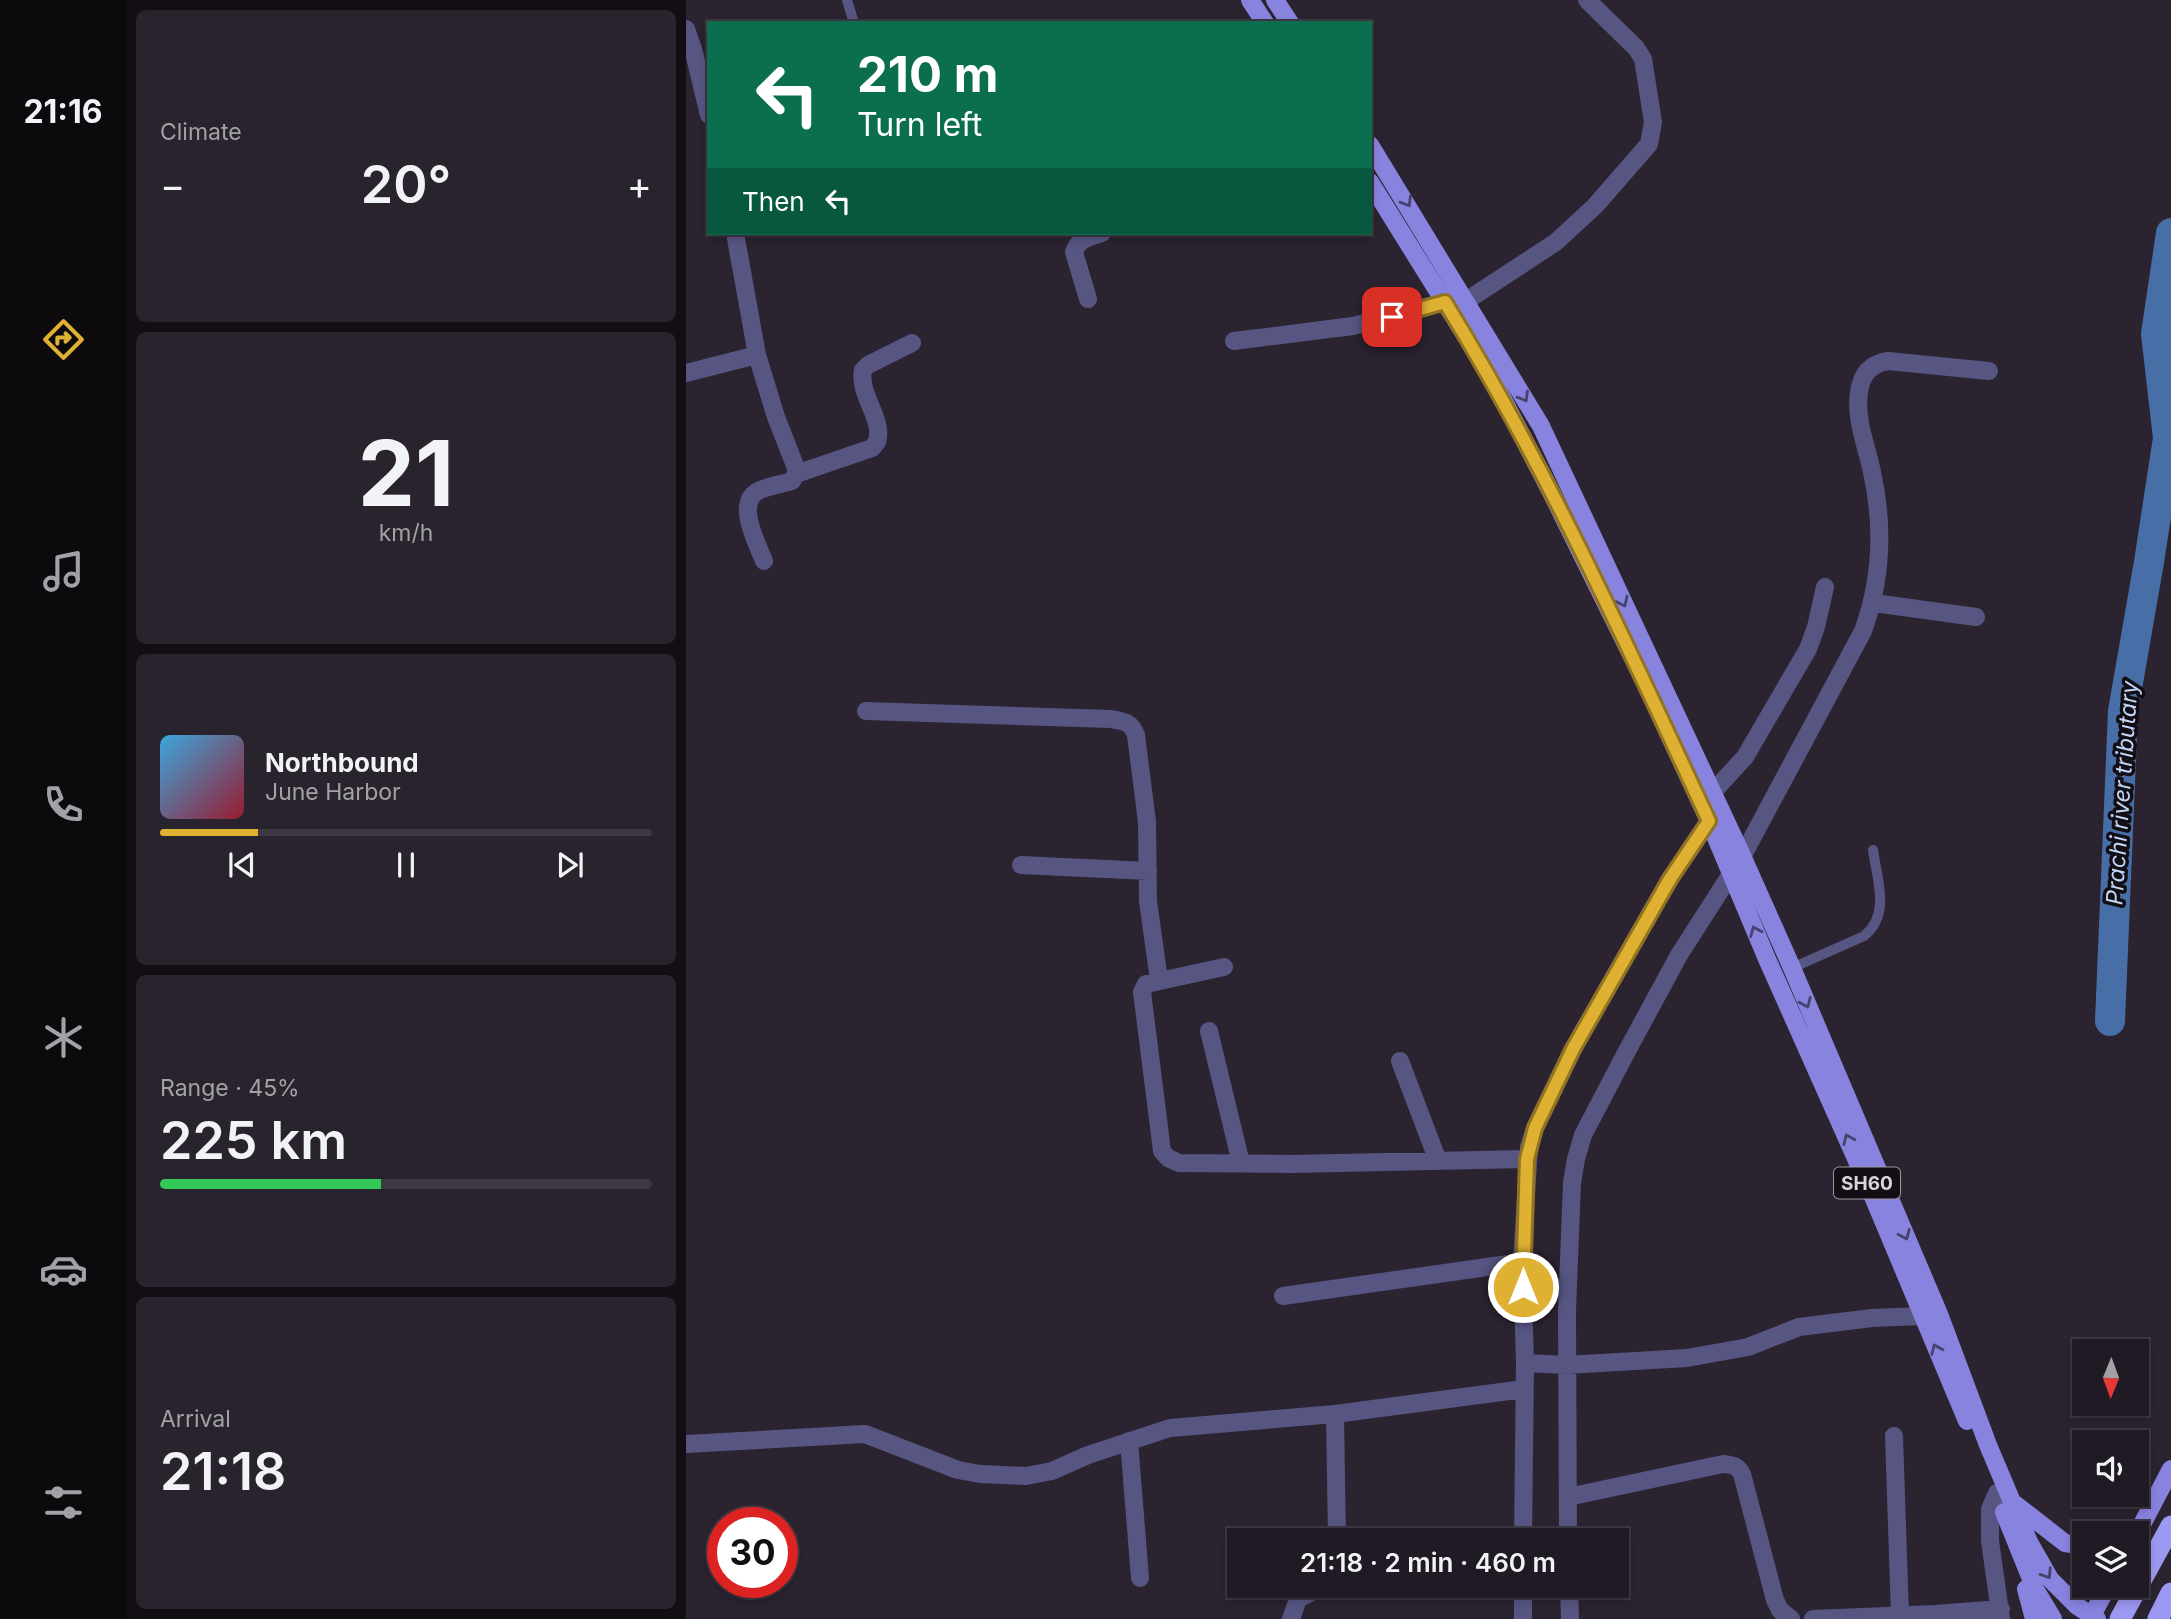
<!DOCTYPE html>
<meta charset="utf-8">
<style>
:root{--surface:#201a24;--page:#28232c;--text:#f1f3f6;--muted:#a2a1a6;--line:#3d3841;--accent:#dfb133}
body{margin:0;font-family:Inter,sans-serif;background:var(--page);color:var(--text);height:100vh;display:flex;flex-direction:column;font-size:26px;white-space:nowrap}
*{box-sizing:border-box;margin:0}
p{font-size:23px;color:var(--muted)}
.icon{flex:none;width:38px;height:38px;fill:none;stroke:currentColor;stroke-width:2;stroke-linecap:round;stroke-linejoin:round}
.map{position:relative;flex:1;overflow:hidden}
.panel{display:flex;flex-direction:column;gap:10px;padding:10px;background:#120e14;width:560px}
.panel>*{flex:none}
.hud{position:absolute;left:21px;top:21px;width:665px;height:214px;border-radius:0px;box-shadow:0 4px 10px #0003,0 0 0 2px var(--line);background:#0b6e4f;color:#fff;overflow:hidden}
.needle{width:46px;rotate:181deg}
.tools{position:absolute;left:1386px;top:1339px;display:grid;gap:14px}
.tools a{display:grid;place-items:center;width:77px;height:77px;border-radius:0px;background:var(--surface);box-shadow:0 4px 10px #0003,0 0 0 2px var(--line);font-size:35px}
.speed{position:absolute;left:21px;top:1507px;display:flex;gap:14px;font-size:35px;font-weight:700;text-align:center}
.speed>*{display:grid;place-content:center;width:91px;height:91px;border-radius:50%;background:var(--surface);box-shadow:0 4px 10px #0003,0 0 0 2px var(--line);line-height:1}
.speed .limit{border:10px solid #d22;background:#fff;color:#111}
.pin{position:absolute;display:grid;place-items:center;width:60px;height:60px;color:#fff;margin:-30px;border-radius:14px;box-shadow:0 4px 10px #0006}
.me{position:absolute;width:77px;margin:-38px;rotate:0deg;stroke-linejoin:round;filter:drop-shadow(0 0 5px #0008)}
.turn{display:flex;align-items:center;gap:24px;height:147px;padding:0 35px;font-size:32px}
.turn .icon{width:91px;height:91px;stroke-width:2.5}
.turn b{display:block;font-size:49px;line-height:60px}
.then{display:flex;align-items:center;height:66px;padding:0 35px;background:#0003;gap:14px;font-size:26px}
.big{font-size:52px;font-weight:600;line-height:1.1}
.panel .widget{flex:1;display:flex;flex-direction:column;justify-content:center;gap:10px;min-width:0;padding:0 24px;border-radius:10px;background:var(--page)}
.panel .dial{align-items:center;gap:0}
.dial b{font-size:91px;line-height:1}
.song{display:flex;align-items:center;gap:21px}
.cover{width:84px;height:84px;border-radius:10px;background:linear-gradient(135deg,hsl(200 70% 55%),hsl(350 70% 35%))}
.played{height:7px;border-radius:4px;background:linear-gradient(90deg,var(--accent) 20%,var(--line) 20%)}
.keys{display:flex;justify-content:space-around;direction:ltr}
.heat{display:flex;justify-content:space-between;align-items:center;font-size:38px;direction:ltr}
.charge{height:10px;border-radius:5px;background:linear-gradient(90deg,#34c759 45%,var(--line) 0)}
.trip{position:absolute;left:541px;top:1528px;width:402px;height:70px;border-radius:0px;background:var(--surface);box-shadow:0 4px 10px #0003,0 0 0 2px var(--line);font-weight:600;line-height:70px;text-align:center}
main{display:flex;flex:1;min-height:0}
.dock{display:flex;flex-direction:column;width:126px;justify-content:space-around;align-items:center;background:#0d0a0e;color:var(--muted)}
.dock .icon{width:49px;height:49px}
.dock .active{color:var(--accent)}
.dock b{font-size:32px;color:var(--text)}
.map>svg:first-child{display:block}
.lines{fill:none;stroke-linecap:round;stroke-linejoin:round}
.river{stroke:#476ea6;stroke-width:30}
.lane{stroke:#575683;stroke-width:10}
.street{stroke:#575683;stroke-width:18}
.primary{stroke:#8883df;stroke-width:18}
.highway{stroke:#9c99f2;stroke-width:21}
.oneway{stroke:#47436f}
.route-casing{stroke:#917321;stroke-width:18}
.route{stroke:#dfb133;stroke-width:12}
.labels{text-anchor:middle;stroke-width:7;stroke-linejoin:round;paint-order:stroke}
.shield{fill:#120e14;stroke:#9c979f;stroke-width:2}
.shield-label{font-size:19px;font-weight:bold;fill:#d7d2db}
.water-label{font-size:23px;font-style:italic;fill:#bfd6f7;stroke:#120e14}
</style>
<main>
<nav class="dock">
<b>21:16</b>
<svg class="icon active" aria-label="directions" viewBox="0 0 24 24"><path d="M12 3l9 9-9 9-9-9zM9 14v-3h6M13 9l2 2-2 2"/></svg>
<svg class="icon" aria-label="music" viewBox="0 0 24 24"><path d="M9 18V5l10-2v13"/><circle cx="6" cy="18" r="3"/><circle cx="16" cy="16" r="3"/></svg>
<svg class="icon" aria-label="phone" viewBox="0 0 24 24"><path d="M5 4h4l2 5-3 2q2 4 5 5l2-3 5 2v4C11 20 4 13 5 4z"/></svg>
<svg class="icon" aria-label="climate" viewBox="0 0 24 24"><path d="M12 3v18M4 7l16 10M4 17L20 7"/></svg>
<svg class="icon" aria-label="car" viewBox="0 0 24 24"><path d="M5 17H2v-5l4-1 3-4h7l3 4 3 1v5h-3M9 17h6M6 11h13"/><circle cx="7" cy="17" r="2"/><circle cx="17" cy="17" r="2"/></svg>
<svg class="icon" aria-label="filters" viewBox="0 0 24 24"><path d="M4 7h16M4 17h16"/><circle cx="9" cy="7" r="2"/><circle cx="15" cy="17" r="2"/></svg>
</nav>
<section class="panel">
<div class="widget"><p>Climate</p>
<div class="heat"><a>−</a><b class="big">20°</b><a>+</a></div>
</div>
<div class="widget dial"><b>21</b><p>km/h</p></div>
<div class="widget">
<div class="song"><i class="cover"></i><div><b>Northbound</b><p>June Harbor</p></div></div>
<div class="played"></div>
<div class="keys"><svg class="icon" aria-label="previous" viewBox="0 0 24 24"><path d="M18 5L8 12l10 7zM5 5v14"/></svg><svg class="icon" aria-label="pause" viewBox="0 0 24 24"><path d="M8 5v14M16 5v14"/></svg><svg class="icon" aria-label="next" viewBox="0 0 24 24"><path d="M6 5l10 7-10 7zM19 5v14"/></svg></div>
</div>
<div class="widget"><p>Range · 45%</p><b class="big">225 km</b><div class="charge"></div></div>
<div class="widget"><p>Arrival</p><b class="big">21:18</b></div>
</section>
<div class="map">
<svg width="1485" height="1619" viewBox="0 0 1485 1619">
<rect width="100%" height="100%" fill="#2b2330"/>
<g class="lines">
<path class="river" d="M1424 1021 1437 711 1463 562 1482 438 1470 334 1485 233"/>
<path class="lane" d="M161 0 168 23
M1106 968 1178 936C1205 914 1191 880 1187 850"/>
<path class="street" d="M0 29 7 49 23 115
M49 233 71 355 90 417 110 468V474L106 481C96 484 84 486 74 490 48 501 71 543 78 561
M402 299 388 252C392 239 404 237 416 233
M780 301 870 242 909 206 963 144 967 122 957 59 950 48 901 0
M548 341 667 326 759 302
M0 373 71 355
M110 474 186 448 191 442C198 418 172 395 177 370L182 365 226 343
M1188 603 1290 617
M180 711 425 719C438 721 445 722 450 735L461 822 462 901 473 980
M1026 793 1059 757 1122 649 1130 627 1139 587
M1056 857 1177 631C1196 579 1198 527 1186 472 1181 447 1169 420 1173 393 1175 375 1184 364 1202 361L1303 371
M335 865 462 871
M538 967 460 984 456 992 476 1151 482 1158 493 1163 606 1164 841 1159
M523 1031 555 1163
M714 1061 752 1161
M597 1296 836 1262
M839 1363 880 1365 1001 1358 1062 1347 1113 1327 1186 1318 1236 1316
M649 1414 651 1540
M1208 1436 1214 1615
M443 1441 454 1578
M0 1444 179 1434 272 1470 294 1474 340 1476 366 1471 402 1455 484 1428 649 1414 838 1389
M1311 1493 1304 1509V1541L1315 1619
M882 1497 1037 1464C1046 1465 1051 1465 1056 1474L1089 1600 1094 1610 1105 1619
M837 1540 839 1363 836 1262 843 1147 849 1128 887 1049 984 879 1023 821
M882 1540 881 1311 886 1183 890 1159 897 1135 941 1051 993 955 1045 874
M883 1586 884 1619
M605 1619 612 1599 637 1586
M837 1619V1586
M1127 1619 1249 1614 1315 1609"/>
<path class="primary" d="M564 0 579 23
M589 0 604 23
M684 145 855 426 1054 851 1106 968 1253 1314 1302 1445 1343 1542 1364 1579 1391 1606 1411 1619
M684 182 807 380 865 492 960 685 1023 821 1081 959 1188 1199 1281 1421
M1329 1504 1379 1543 1398 1546
M1318 1512 1349 1589 1367 1619
M1451 1534 1485 1469
M1340 1589 1348 1619
M1404 1619 1422 1586"/>
<path class="highway" d="M1434 1619 1485 1526
M1472 1619 1485 1593"/>
</g>
<defs><path id="oneway-chevron" d="M-2-3.5L2.5 0L-2 3.5" fill="none" stroke-width="1.6" stroke-linecap="round" stroke-linejoin="round" transform="scale(1.75)"/></defs>
<g class="oneway">
<use href="#oneway-chevron" transform="translate(721 202) rotate(59)"/>
<use href="#oneway-chevron" transform="translate(838 397) rotate(59)"/>
<use href="#oneway-chevron" transform="translate(937 602) rotate(65)"/>
<use href="#oneway-chevron" transform="translate(1069 931) rotate(-113)"/>
<use href="#oneway-chevron" transform="translate(1120 1003) rotate(67)"/>
<use href="#oneway-chevron" transform="translate(1162 1139) rotate(-114)"/>
<use href="#oneway-chevron" transform="translate(1219 1235) rotate(67)"/>
<use href="#oneway-chevron" transform="translate(1250 1349) rotate(-113)"/>
<use href="#oneway-chevron" transform="translate(1361 1574) rotate(57)"/>
</g>
<g class="lines">
<defs>
<path id="route" d="M706 317 759 302C861 468 941 645 1023 821L984 879 887 1049 849 1128 841 1159 837 1287"/>
</defs>
<use href="#route" class="route-casing"/>
<use href="#route" class="route"/>
</g>
<g class="labels">
<rect class="shield" x="1148" y="1167.5" width="66" height="31" rx="5"/>
<g class="shield-label">
<text x="1181" y="1190">SH60</text>
</g>
<g class="water-label">
<text transform="translate(1436 793) rotate(-86)" y="8">Prachi river tributary</text>
</g>
</g>
</svg>
<div class="tools">
<a><svg class="needle" viewBox="-14 -14 28 28"><path d="M0-13l5 13h-10z" fill="#e53935"/><path d="M0 13l5-13h-10z" fill="#a2a1a6"/></svg></a>
<a><svg class="icon" aria-label="sound" viewBox="0 0 24 24"><path d="M4 9h4l5-4v14l-5-4H4zM17 9q2 3 0 6"/></svg></a>
<a><svg class="icon" aria-label="layers" viewBox="0 0 24 24"><path d="M12 4l9 5-9 5-9-5zM3 14l9 5 9-5"/></svg></a>
</div>
<div class="speed"><div class="limit">30</div></div>
<div class="pin" style="left:706px;top:317px;background:#d93025"><svg class="icon" aria-label="arrive" viewBox="0 0 24 24"><path d="M6 21V4h12l-3 4 3 4H6"/></svg></div>
<svg class="me" style="left:837px;top:1287px" viewBox="-20 -20 40 40"><circle r="17" fill="#dfb133" stroke="#fff" stroke-width="3"/><path d="M0-11L8 9 0 5-8 9z" fill="#fff"/></svg>
<div class="trip">21:18 · 2 min · 460 m</div>
<div class="hud">
<div class="turn"><svg class="icon" aria-label="left" viewBox="0 0 24 24"><path d="M17 20v-9H6M10 6l-5 5 5 5"/></svg><div><b>210 m</b>Turn left</div></div>
<div class="then">Then<svg class="icon" aria-label="left" viewBox="0 0 24 24"><path d="M17 20v-9H6M10 6l-5 5 5 5"/></svg></div>
</div>
</div>
</main>
